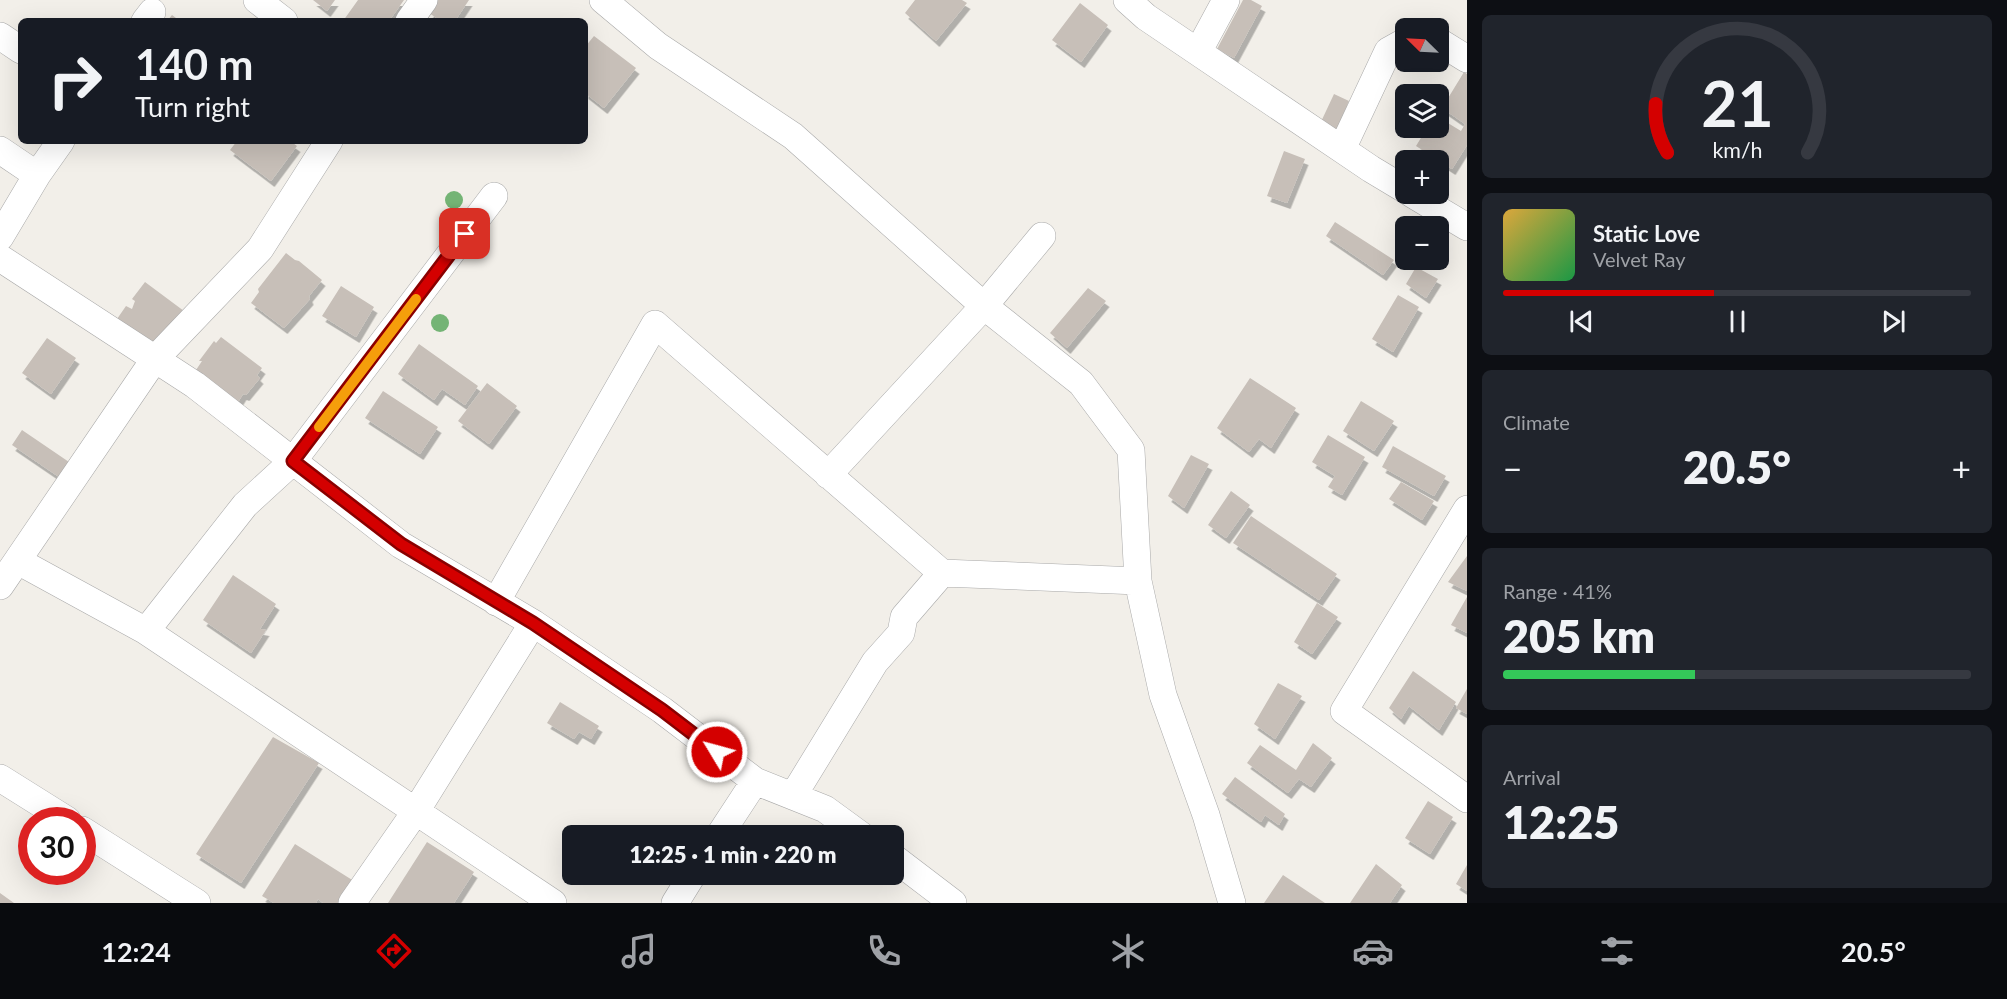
<!DOCTYPE html>
<meta charset="utf-8">
<style>
:root{--surface:#171b24;--page:#20242c;--text:#f1f3f6;--muted:#9ea1a6;--line:#363941;--accent:#d40000}
body{margin:0;font-family:Lato,sans-serif;background:var(--page);color:var(--text);height:100vh;display:flex;flex-direction:column;font-size:22px;white-space:nowrap}
*{box-sizing:border-box;margin:0}
p{font-size:20px;color:var(--muted)}
.icon{flex:none;width:33px;height:33px;fill:none;stroke:currentColor;stroke-width:2;stroke-linecap:round;stroke-linejoin:round}
.map{position:relative;flex:1;overflow:hidden}
.drawer{display:flex;flex-direction:column;gap:15px;padding:15px;background:#0d0f14;width:540px}
.drawer>*{flex:none}
.banner{position:absolute;left:18px;top:18px;width:570px;height:126px;border-radius:9px;box-shadow:0 6px 24px #0002;background:#171b24;color:var(--text);overflow:hidden}
.needle{width:39px;rotate:294deg}
.controls{position:absolute;left:1395px;top:18px;display:grid;gap:12px}
.controls a{display:grid;place-items:center;width:54px;height:54px;border-radius:9px;background:var(--surface);box-shadow:0 6px 24px #0002;font-size:30px}
.speed{position:absolute;left:18px;top:807px;display:flex;gap:12px;font-size:30px;font-weight:700;text-align:center}
.speed>*{display:grid;place-content:center;width:78px;height:78px;border-radius:50%;background:var(--surface);box-shadow:0 6px 24px #0002;line-height:1}
.speed .limit{border:9px solid #d22;background:#fff;color:#111}
.pin{position:absolute;display:grid;place-items:center;width:51px;height:51px;color:#fff;margin:-26px;border-radius:12px;box-shadow:0 3px 9px #0006}
.me{position:absolute;width:66px;margin:-33px;rotate:307deg;stroke-linejoin:round;filter:drop-shadow(0 0 4px #0008)}
.turn{display:flex;align-items:center;gap:21px;height:126px;padding:0 18px;font-size:27px}
.turn .icon{width:78px;height:78px;stroke-width:2.5}
.turn b{display:block;font-size:42px;line-height:51px}
.big{font-size:45px;font-weight:800;line-height:1.1}
.drawer .tile{flex:1;display:flex;flex-direction:column;justify-content:center;gap:9px;min-width:0;padding:0 21px;border-radius:9px;background:var(--page)}
.drawer .dial{align-items:center;gap:0}
.dial svg{height:156px;overflow:visible;fill:none;stroke:var(--line);stroke-width:7;stroke-linecap:round;text-anchor:middle}
.dial text{fill:var(--text);stroke:none}
.song{display:flex;align-items:center;gap:18px}
.cover{width:72px;height:72px;border-radius:9px;background:linear-gradient(135deg,hsl(40 70% 55%),hsl(140 70% 35%))}
.played{height:6px;border-radius:3px;background:linear-gradient(90deg,var(--accent) 45%,var(--line) 45%)}
.keys{display:flex;justify-content:space-around;direction:ltr}
.heat{display:flex;justify-content:space-between;align-items:center;font-size:33px;direction:ltr}
.charge{height:9px;border-radius:4px;background:linear-gradient(90deg,#34c759 41%,var(--line) 0)}
.trip{position:absolute;left:562px;top:825px;width:342px;height:60px;border-radius:9px;background:var(--surface);box-shadow:0 6px 24px #0002;font-weight:800;line-height:60px;text-align:center}
.tabs{display:flex;height:96px;justify-content:space-around;align-items:center;background:#090b0e;color:var(--muted)}
.tabs .icon{width:42px;height:42px}
.tabs .current{color:var(--accent)}
.tabs b{font-size:27px;color:var(--text)}
main{display:flex;flex:1;min-height:0}
.map>svg:first-child{display:block}
.building{fill:#c7bfb8;filter:url(#shadow)}
.lines{fill:none;stroke-linecap:round;stroke-linejoin:round}
.street-casing{stroke:#a9a9a9;stroke-width:28}
.street{stroke:#fff;stroke-width:27}
.tree{fill:#74b475}
.route-casing{stroke:#8a0000;stroke-width:15}
.route{stroke:#d40000;stroke-width:10}
.slow{stroke:#f59e0b;stroke-width:10}
</style>
<main>
<div class="map">
<svg width="1467" height="903" viewBox="0 0 1467 903">
<defs>
<filter id="shadow"><feDropShadow dx="3.5" dy="6" stdDeviation="0" flood-color="#0004"/></filter>
</defs>
<rect width="100%" height="100%" fill="#f2efe9"/>
<path class="building" d="M313 0H335L327 11Z
M358 0H404L389 21H343Z
M437 0H469L455 21H441L429 13Z
M915 0H962L967 3 936 41 905 13Z
M1243 0H1251L1262 6 1234 58 1217 49Z
M1080 3 1108 25 1081 62 1052 40Z
M172 15 180 21H167Z
M594 36 636 68 604 108 585 93V47Z
M1464 72 1467 74V145L1452 169 1416 146 1427 128H1438V117L1461 131 1465 124 1442 108Z
M1334 94 1349 101 1334 134 1319 126Z
M237 141H290L297 146 271 181 230 150Z
M1284 151 1305 159 1287 203 1267 196Z
M1335 222 1394 260 1383 275 1326 236Z
M286 253 295 260 299 261 322 280 309 296 310 299 284 328 251 303 259 292 258 289Z
M1416 267 1438 279 1426 298 1406 284Z
M145 282 188 314 161 352 117 319 126 306 132 309 135 301 132 299Z
M341 286 374 307 356 337 322 316Z
M1088 288 1106 301 1067 348 1050 333Z
M1398 295 1419 307 1393 352 1372 339Z
M221 337 262 368 257 375 260 378 246 395 243 394 238 402 196 370 202 361H199L214 341 216 343Z
M47 338 76 358 51 394 22 373Z
M419 344 478 386 465 405 442 389 434 400 398 374Z
M1250 378 1296 408 1271 448 1259 439 1249 452 1217 428Z
M487 383 517 406 489 444 458 421Z
M383 391 438 427 420 454 365 418Z
M1361 401 1394 421 1374 451 1343 431Z
M22 430 69 462 59 477 12 445Z
M1328 435 1365 457 1342 495 1328 487 1335 476 1312 462Z
M1393 446 1446 476 1434 496 1382 467Z
M1191 455 1209 464 1184 508 1168 496Z
M1401 482 1434 501 1422 520 1389 499Z
M1231 491 1250 505 1226 538 1208 525Z
M1251 516 1337 574 1319 600 1233 543Z
M1467 556V591L1448 582Z
M233 575 276 604 260 629 266 630 251 653 203 620Z
M1467 597V633L1451 625Z
M1317 603 1338 617 1312 654 1294 642Z
M1413 671 1456 702 1439 730 1409 706 1401 719 1389 708Z
M1278 683 1302 696 1275 739 1254 724Z
M1467 689V714L1456 708Z
M560 702 599 726 591 739 579 732 574 739 547 723Z
M273 737 319 763 241 883 196 854Z
M1313 743 1332 758 1311 787 1299 779 1288 793 1247 763 1260 745 1296 770Z
M1235 777 1285 814 1279 825 1265 815 1261 822 1222 794Z
M1428 801 1453 817 1430 854 1405 838Z
M427 842 474 872 454 903H388Z
M295 844 357 883 345 903H323L318 899 316 903H274L262 896Z
M1376 864 1402 885 1390 903H1350Z
M1467 865V891L1456 884Z
M1283 875 1325 903H1264Z
M0 893 14 903H0Z"/>
<g class="lines">
<defs>
<path id="street" d="M257 0 284 21
M603 0 658 46 793 136 984 306 1081 383 1131 450 1138 581 1163 695 1206 815 1232 903
M1127 0 1146 17 1371 169 1406 190
M145 21 152 12
M409 21 424 0
M0 36 21 50
M1438 41 1467 59
M1198 52 1226 0
M1342 149 1388 51 1406 41
M0 150 37 175
M1412 194 1467 227
M0 237 37 175 61 141
M0 258 195 385 401 545 533 623 662 710 755 781 719 836
M828 475 984 306 1042 236
M1467 509 1344 711 1467 799
M18 561 146 631 553 903
M0 586 154 360 260 249 329 141
M496 602 655 324 942 573 1138 581
M146 631 245 505 293 461 494 196
M0 778 67 820
M755 781 825 809 862 836
M793 796 875 662 901 633 904 617 942 573
M82 830 197 903
M894 858 953 903
M352 903 416 811 533 623
M675 903 693 874"/>
</defs>
<use href="#street" class="street-casing"/>
<use href="#street" class="street"/>
</g>
<g class="tree">
<circle cx="454" cy="200" r="9"/>
<circle cx="440" cy="323" r="9"/>
</g>
<g class="lines">
<defs>
<path id="route" d="M465 234 293 461 401 544 533 623 662 710 717 752"/>
</defs>
<use href="#route" class="route-casing"/>
<use href="#route" class="route"/>
<path class="slow" d="M319 427 416 299"/>
</g>
</svg>
<div class="controls">
<a><svg class="needle" viewBox="-14 -14 28 28"><path d="M0-13l5 13h-10z" fill="#e53935"/><path d="M0 13l5-13h-10z" fill="#9ea1a6"/></svg></a>
<a><svg class="icon" aria-label="layers" viewBox="0 0 24 24"><path d="M12 4l9 5-9 5-9-5zM3 14l9 5 9-5"/></svg></a>
<a>+</a>
<a>−</a>
</div>
<div class="speed"><div class="limit">30</div></div>
<div class="pin" style="left:465px;top:234px;background:#d93025"><svg class="icon" aria-label="arrive" viewBox="0 0 24 24"><path d="M6 21V4h12l-3 4 3 4H6"/></svg></div>
<svg class="me" style="left:717px;top:752px" viewBox="-20 -20 40 40"><circle r="17" fill="#d40000" stroke="#fff" stroke-width="3"/><path d="M0-11L8 9 0 5-8 9z" fill="#fff"/></svg>
<div class="trip">12:25 · 1 min · 220 m</div>
<div class="banner">
<div class="turn"><svg class="icon" aria-label="right" viewBox="0 0 24 24"><path d="M7 20v-9h11M14 6l5 5-5 5"/></svg><div><b>140 m</b>Turn right</div></div>
</div>
</div>
<section class="drawer">
<div class="tile dial"><svg viewBox="0 0 100 80">
<path d="M14 69A42 42 0 1 1 86 69"/>
<path d="M14 69A42 42 0 0 1 8 44" stroke="#d40000"/>
<text x="50" y="56" font-size="32" font-weight="700">21</text>
<text x="50" y="72" font-size="11">km/h</text>
</svg></div>
<div class="tile">
<div class="song"><i class="cover"></i><div><b>Static Love</b><p>Velvet Ray</p></div></div>
<div class="played"></div>
<div class="keys"><svg class="icon" aria-label="previous" viewBox="0 0 24 24"><path d="M18 5L8 12l10 7zM5 5v14"/></svg><svg class="icon" aria-label="pause" viewBox="0 0 24 24"><path d="M8 5v14M16 5v14"/></svg><svg class="icon" aria-label="next" viewBox="0 0 24 24"><path d="M6 5l10 7-10 7zM19 5v14"/></svg></div>
</div>
<div class="tile"><p>Climate</p>
<div class="heat"><a>−</a><b class="big">20.5°</b><a>+</a></div>
</div>
<div class="tile"><p>Range · 41%</p><b class="big">205 km</b><div class="charge"></div></div>
<div class="tile"><p>Arrival</p><b class="big">12:25</b></div>
</section>
</main>
<nav class="tabs">
<b>12:24</b>
<svg class="icon current" aria-label="directions" viewBox="0 0 24 24"><path d="M12 3l9 9-9 9-9-9zM9 14v-3h6M13 9l2 2-2 2"/></svg>
<svg class="icon" aria-label="music" viewBox="0 0 24 24"><path d="M9 18V5l10-2v13"/><circle cx="6" cy="18" r="3"/><circle cx="16" cy="16" r="3"/></svg>
<svg class="icon" aria-label="phone" viewBox="0 0 24 24"><path d="M5 4h4l2 5-3 2q2 4 5 5l2-3 5 2v4C11 20 4 13 5 4z"/></svg>
<svg class="icon" aria-label="climate" viewBox="0 0 24 24"><path d="M12 3v18M4 7l16 10M4 17L20 7"/></svg>
<svg class="icon" aria-label="car" viewBox="0 0 24 24"><path d="M5 17H2v-5l4-1 3-4h7l3 4 3 1v5h-3M9 17h6M6 11h13"/><circle cx="7" cy="17" r="2"/><circle cx="17" cy="17" r="2"/></svg>
<svg class="icon" aria-label="filters" viewBox="0 0 24 24"><path d="M4 7h16M4 17h16"/><circle cx="9" cy="7" r="2"/><circle cx="15" cy="17" r="2"/></svg>
<b>20.5°</b>
</nav>
